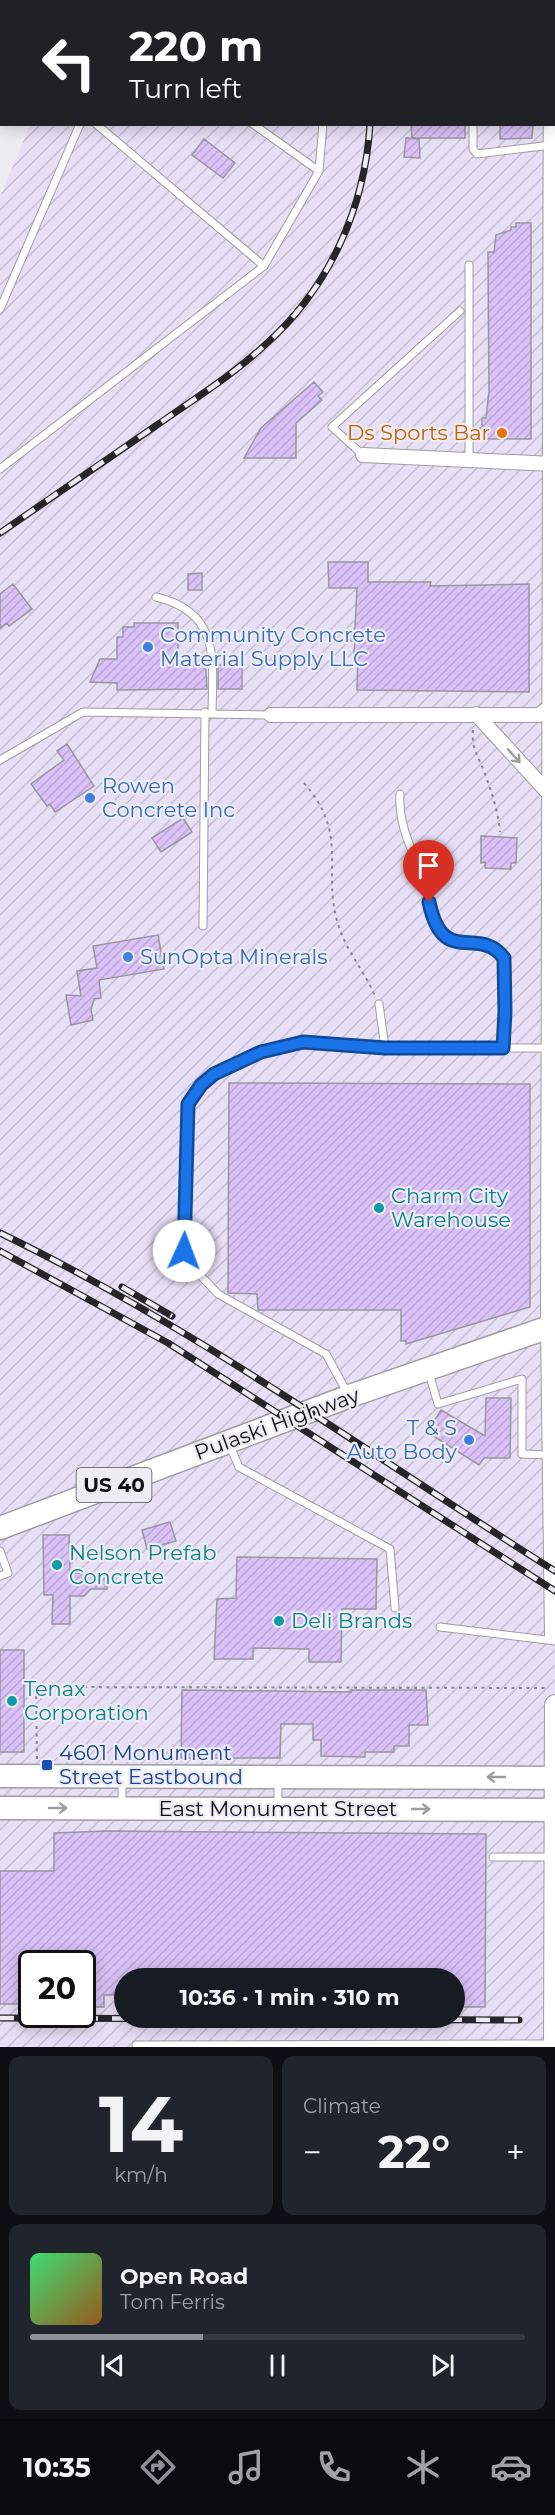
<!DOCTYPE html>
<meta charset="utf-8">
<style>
:root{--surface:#171b24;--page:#20242c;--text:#f1f3f6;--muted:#9ea1a6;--line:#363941;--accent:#8c9099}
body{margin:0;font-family:Montserrat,sans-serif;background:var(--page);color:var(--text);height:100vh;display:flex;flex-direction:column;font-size:22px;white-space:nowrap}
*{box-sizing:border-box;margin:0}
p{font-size:20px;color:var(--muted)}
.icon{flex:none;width:33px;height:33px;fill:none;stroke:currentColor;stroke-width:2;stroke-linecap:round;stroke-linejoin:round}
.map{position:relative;height:2047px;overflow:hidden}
.sheet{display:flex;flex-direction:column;gap:9px;padding:9px;background:#0d0f14;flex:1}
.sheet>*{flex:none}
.banner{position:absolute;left:0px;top:0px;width:555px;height:126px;box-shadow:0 3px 15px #0003;background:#202124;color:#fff;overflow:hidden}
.speed{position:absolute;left:18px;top:1950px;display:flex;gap:12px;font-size:30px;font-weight:700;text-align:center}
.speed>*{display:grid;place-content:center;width:78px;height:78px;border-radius:50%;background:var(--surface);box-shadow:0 3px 15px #0003;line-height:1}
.speed .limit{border:3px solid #111;border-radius:9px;background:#fff;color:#111}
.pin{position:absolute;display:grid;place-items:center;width:51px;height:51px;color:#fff;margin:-62px -26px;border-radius:50% 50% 50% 0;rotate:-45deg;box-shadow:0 0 6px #0007}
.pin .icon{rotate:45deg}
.me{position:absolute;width:66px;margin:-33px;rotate:2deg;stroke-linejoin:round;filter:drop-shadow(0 0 4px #0008)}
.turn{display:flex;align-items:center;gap:21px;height:126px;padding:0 30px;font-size:27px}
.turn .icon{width:78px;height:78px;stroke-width:2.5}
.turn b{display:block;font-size:42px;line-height:51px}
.big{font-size:45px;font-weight:700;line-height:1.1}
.sheet .tile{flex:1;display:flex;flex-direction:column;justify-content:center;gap:9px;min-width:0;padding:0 21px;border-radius:12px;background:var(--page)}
.sheet .dial{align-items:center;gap:0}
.dial b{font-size:78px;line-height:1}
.song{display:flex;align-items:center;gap:18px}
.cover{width:72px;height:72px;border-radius:9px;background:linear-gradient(135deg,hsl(140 70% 55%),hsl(30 70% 35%))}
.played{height:6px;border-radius:3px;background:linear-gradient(90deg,var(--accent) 35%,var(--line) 35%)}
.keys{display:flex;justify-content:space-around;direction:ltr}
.heat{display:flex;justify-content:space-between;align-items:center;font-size:33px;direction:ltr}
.sheet .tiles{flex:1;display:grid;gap:9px;grid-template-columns:1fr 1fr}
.tile:last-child{grid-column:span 2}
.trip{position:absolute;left:114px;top:1968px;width:351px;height:60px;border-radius:30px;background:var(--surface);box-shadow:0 3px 15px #0003;font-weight:700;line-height:60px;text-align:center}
.menu{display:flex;height:96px;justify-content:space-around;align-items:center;background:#090b0e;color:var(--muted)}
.menu .icon{width:42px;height:42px}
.menu .current{color:var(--accent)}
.menu b{font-size:27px;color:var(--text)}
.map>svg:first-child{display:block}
.industrial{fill:url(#industrial-furrows);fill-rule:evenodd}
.building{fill:url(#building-hatch);stroke:#99969d;stroke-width:1.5}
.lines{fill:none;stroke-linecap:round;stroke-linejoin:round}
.lane-casing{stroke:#9e9da3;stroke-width:9}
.street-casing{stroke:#9e9da3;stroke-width:16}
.secondary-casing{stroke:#9e9da3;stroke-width:22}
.primary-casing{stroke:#9e9da3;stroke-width:25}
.path{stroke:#87868b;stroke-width:2;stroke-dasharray:3 4.5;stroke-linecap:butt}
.lane{stroke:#fff;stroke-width:7}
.street{stroke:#fff;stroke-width:14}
.secondary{stroke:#fff;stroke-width:20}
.primary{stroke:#fff;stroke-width:22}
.rail-casing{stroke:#262528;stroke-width:7}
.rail{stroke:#eeecf3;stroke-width:4.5;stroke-dasharray:14;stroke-linecap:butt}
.oneway{stroke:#9f9e9f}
.route-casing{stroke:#114b97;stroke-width:15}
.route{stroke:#1a73e8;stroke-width:10}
.food-dot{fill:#e8710a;stroke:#eeecf3;stroke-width:2}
.shop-dot{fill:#3f7fe0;stroke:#eeecf3;stroke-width:2}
.culture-dot{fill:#0f9aa8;stroke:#eeecf3;stroke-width:2}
.transit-dot{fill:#1a4fb4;stroke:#eeecf3;stroke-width:2}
.labels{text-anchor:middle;stroke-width:4.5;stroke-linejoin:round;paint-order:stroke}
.shield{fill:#eeecf3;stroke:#515054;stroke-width:1.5}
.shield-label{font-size:20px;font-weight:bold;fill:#0e0d10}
.food-label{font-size:21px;fill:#c56008;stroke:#eeecf3;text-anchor:end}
.shop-label{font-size:21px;fill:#366cbe;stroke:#eeecf3;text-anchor:start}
.culture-label{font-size:21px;fill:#0d838f;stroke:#eeecf3;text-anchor:start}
.street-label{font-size:21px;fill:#0e0d10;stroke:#eeecf3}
.transit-label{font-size:21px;fill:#164399;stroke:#eeecf3;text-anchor:start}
</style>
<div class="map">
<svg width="555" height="2047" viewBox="0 0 555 2047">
<defs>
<pattern id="industrial-furrows" width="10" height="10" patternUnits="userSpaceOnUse" patternTransform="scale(1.5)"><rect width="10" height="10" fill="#e7dff5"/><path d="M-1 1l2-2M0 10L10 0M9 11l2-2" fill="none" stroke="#c5bed1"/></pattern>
<pattern id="building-hatch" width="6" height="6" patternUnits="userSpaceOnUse" patternTransform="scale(1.5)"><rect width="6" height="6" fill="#dac1f8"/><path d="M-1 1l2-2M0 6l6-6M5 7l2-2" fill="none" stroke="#baa5d4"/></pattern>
</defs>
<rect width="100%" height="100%" fill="#eeecf3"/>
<path class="industrial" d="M67 0H555V2047H0V197L30 125 554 124V2ZM32 1964H82V2014H32ZM124 1978H454V2018H124Z"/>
<path class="building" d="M411 124H465V138H412Z
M500 124H533L532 138 500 139Z
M406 138 419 139 420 158 404 157Z
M204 139 235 163 223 178 192 155Z
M516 223H531V439H475V428H482V418H486L489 391 488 252H494L496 235 511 230V227H516Z
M314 382 323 392 318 396 322 400 296 423V458H244L261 428Z
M328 562H368V582H431L430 586 529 584V692L357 690 358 652H354L355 641H343L355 628 357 588H329Z
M202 573V590H188V574Z
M13 584 32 609 9 626 7 623 0 628V594Z
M134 623H178V657H205L207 689 117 690V683L90 682 100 659H117V637H123V627H134Z
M218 665H242V689H218Z
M67 744 94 786 55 812 50 804 47 806 31 784 64 760 57 751Z
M183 818 192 832 161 852 152 838Z
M481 836 517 838 516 863H511V869L485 868V862L481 863Z
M158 935 164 969 99 980 101 998 94 999 91 1010 93 1020 71 1025 66 995 81 996 77 971 97 968 93 946Z
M229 1083 530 1084V1307L406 1344V1341H401V1310H258L257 1294 228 1293Z
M486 1398H511L510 1458H484L479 1465 427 1432 441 1410 485 1436Z
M170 1522 176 1541 147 1549 142 1530Z
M43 1535H69L70 1573 107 1574V1589H91L84 1596H70V1624H52L53 1595H44Z
M237 1557 377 1559 376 1609H342L341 1662H309V1649L253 1648V1659H214L217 1599 236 1598Z
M0 1650H24V1752H0Z
M182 1690 351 1692V1690H426L428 1725H409V1746H394V1752H365V1757L321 1756V1740H313V1724H281L280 1758H181Z
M107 1831 486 1834 485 2007H454V1978H124V1995H104V2007H83L82 1964H32V2004H0V1871H54V1833Z"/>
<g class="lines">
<defs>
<path id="lane" d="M179 2 180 0
M228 2 229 0
M295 2 296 0
M333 2 334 0
M471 2V0
M96 124 264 266
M253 124 319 171
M473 124V149L477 154 551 145
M469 265V460
M0 309 80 124
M363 455 332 427 460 311
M0 469 264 266 319 171 323 124
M156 597C220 612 213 658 212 713
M0 760 83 712 271 715
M400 794C398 828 414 852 424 882 430 900 428 931 449 941 468 950 489 939 504 959L505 1012 503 1048
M203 926 205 712
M379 1004 385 1048
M429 1373 438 1404 522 1379V1454L550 1455
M348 1394 326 1354 218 1294 202 1277 184 1251 188 1104 201 1085 214 1074 261 1052 303 1042 385 1048H550
M229 1444 239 1467 390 1549 395 1608
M0 1551 8 1573 0 1576
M440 1627 555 1641
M122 1779V1804
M278 1806V1781
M493 1857H552
M136 2045 551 2044"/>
<path id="street" d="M363 455 553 464
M476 714 553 798
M271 715H539L555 703"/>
<path id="secondary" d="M554 0 551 1326 555 1634
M554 2047 555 1705"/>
<path id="primary" d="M0 1528 350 1396 555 1325
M0 1776 555 1778
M0 1808 555 1810"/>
</defs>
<use href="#lane" class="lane-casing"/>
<use href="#street" class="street-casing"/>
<use href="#secondary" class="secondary-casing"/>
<use href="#primary" class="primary-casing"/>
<path class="path" d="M133 2V0
M473 730C471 749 479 757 485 774 492 793 498 811 500 832
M304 783C351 837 320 870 339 927 347 952 365 972 375 996
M37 1759 36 1687 549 1688"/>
<use href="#lane" class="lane"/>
<use href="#street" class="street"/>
<use href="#secondary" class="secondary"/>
<use href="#primary" class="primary"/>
<defs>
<path id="rail" d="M26 2V0
M43 2V0
M371 2V0
M0 64 2 61
M0 85 2 82
M0 107 2 103
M0 533C52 497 104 461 157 425 194 399 233 375 266 344 329 288 365 208 370 124
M0 1233C195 1327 372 1456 555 1571
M0 1251 168 1343 555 1591
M122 1287 172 1316
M0 2018 519 2020"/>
</defs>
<use href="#rail" class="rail-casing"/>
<use href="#rail" class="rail"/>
</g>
<defs><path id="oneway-shaft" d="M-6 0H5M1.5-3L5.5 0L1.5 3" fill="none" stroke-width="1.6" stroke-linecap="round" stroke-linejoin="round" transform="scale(1.5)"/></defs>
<g class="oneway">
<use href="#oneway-shaft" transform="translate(514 756) rotate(48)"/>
<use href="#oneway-shaft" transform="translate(496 1777) rotate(-180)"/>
<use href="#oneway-shaft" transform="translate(58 1808)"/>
<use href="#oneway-shaft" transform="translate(421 1809)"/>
</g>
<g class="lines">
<defs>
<path id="route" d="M184 1251 188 1104 201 1085 214 1074 261 1052 303 1042 385 1048H503L505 1012 504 958C478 924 443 969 429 902"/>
</defs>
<use href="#route" class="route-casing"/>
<use href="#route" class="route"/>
</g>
<circle class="food-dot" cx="502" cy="433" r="6"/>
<g class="shop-dot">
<circle cx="148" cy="647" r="6"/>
<circle cx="90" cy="798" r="6"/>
<circle cx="128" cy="957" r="6"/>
<circle cx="469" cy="1440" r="6"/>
</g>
<g class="culture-dot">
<circle cx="379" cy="1208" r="6"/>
<circle cx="57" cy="1565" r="6"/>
<circle cx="279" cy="1621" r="6"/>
<circle cx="12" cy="1701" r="6"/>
</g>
<rect class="transit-dot" x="41" y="1759" width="12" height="12" rx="3"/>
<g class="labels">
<rect class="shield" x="76.5" y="1468" width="75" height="34" rx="4.5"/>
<g class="shield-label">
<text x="114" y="1492">US 40</text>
</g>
<g class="food-label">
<text x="490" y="440">Ds Sports Bar</text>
</g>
<g class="shop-label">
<text x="160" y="642">Community Concrete<tspan x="160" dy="24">Material Supply LLC</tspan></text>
<text x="102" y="793">Rowen<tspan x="102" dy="24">Concrete Inc</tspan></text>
<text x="140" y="964">SunOpta Minerals</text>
<text x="457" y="1435" text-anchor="end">T &amp; S<tspan x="457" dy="24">Auto Body</tspan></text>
</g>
<g class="culture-label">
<text x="391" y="1203">Charm City<tspan x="391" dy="24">Warehouse</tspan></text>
<text x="69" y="1560">Nelson Prefab<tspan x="69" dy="24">Concrete</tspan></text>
<text x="291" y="1628">Deli Brands</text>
<text x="24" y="1696">Tenax<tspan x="24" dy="24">Corporation</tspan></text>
</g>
<g class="street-label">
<text transform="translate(277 1424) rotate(-20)" y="7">Pulaski Highway</text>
<text x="278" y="1816">East Monument Street</text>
</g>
<g class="transit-label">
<text x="59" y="1760">4601 Monument<tspan x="59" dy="24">Street Eastbound</tspan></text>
</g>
</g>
</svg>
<div class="speed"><div class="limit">20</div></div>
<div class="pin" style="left:429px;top:902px;background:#d93025"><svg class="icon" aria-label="arrive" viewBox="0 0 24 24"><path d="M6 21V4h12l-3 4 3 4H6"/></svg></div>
<svg class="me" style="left:184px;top:1251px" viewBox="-20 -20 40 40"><circle r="19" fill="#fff"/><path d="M0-13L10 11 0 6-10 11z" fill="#1a73e8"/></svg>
<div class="trip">10:36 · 1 min · 310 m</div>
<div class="banner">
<div class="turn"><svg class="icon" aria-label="left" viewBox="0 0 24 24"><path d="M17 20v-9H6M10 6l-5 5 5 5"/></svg><div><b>220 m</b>Turn left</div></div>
</div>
</div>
<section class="sheet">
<div class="tiles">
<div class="tile dial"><b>14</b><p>km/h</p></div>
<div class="tile"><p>Climate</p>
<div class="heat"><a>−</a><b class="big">22°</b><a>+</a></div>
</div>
<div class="tile">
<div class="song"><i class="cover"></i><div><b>Open Road</b><p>Tom Ferris</p></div></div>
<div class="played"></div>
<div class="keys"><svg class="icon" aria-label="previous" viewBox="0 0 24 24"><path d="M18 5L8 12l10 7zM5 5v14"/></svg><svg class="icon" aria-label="pause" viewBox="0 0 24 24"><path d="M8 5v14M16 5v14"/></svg><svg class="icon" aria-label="next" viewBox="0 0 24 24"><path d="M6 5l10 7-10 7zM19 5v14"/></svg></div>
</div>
</div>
</section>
<nav class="menu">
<b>10:35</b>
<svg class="icon current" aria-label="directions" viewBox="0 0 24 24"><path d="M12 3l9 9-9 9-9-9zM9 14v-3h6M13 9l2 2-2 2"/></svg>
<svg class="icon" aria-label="music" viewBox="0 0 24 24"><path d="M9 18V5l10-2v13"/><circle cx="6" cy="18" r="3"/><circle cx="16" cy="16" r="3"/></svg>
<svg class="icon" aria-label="phone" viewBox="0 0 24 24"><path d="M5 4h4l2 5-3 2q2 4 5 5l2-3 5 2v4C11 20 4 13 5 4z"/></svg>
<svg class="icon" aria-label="climate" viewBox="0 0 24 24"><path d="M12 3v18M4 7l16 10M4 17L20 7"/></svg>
<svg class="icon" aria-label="car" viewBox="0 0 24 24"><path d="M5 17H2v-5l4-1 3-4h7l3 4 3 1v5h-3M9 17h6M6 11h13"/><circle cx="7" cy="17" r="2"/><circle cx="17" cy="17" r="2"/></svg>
</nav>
